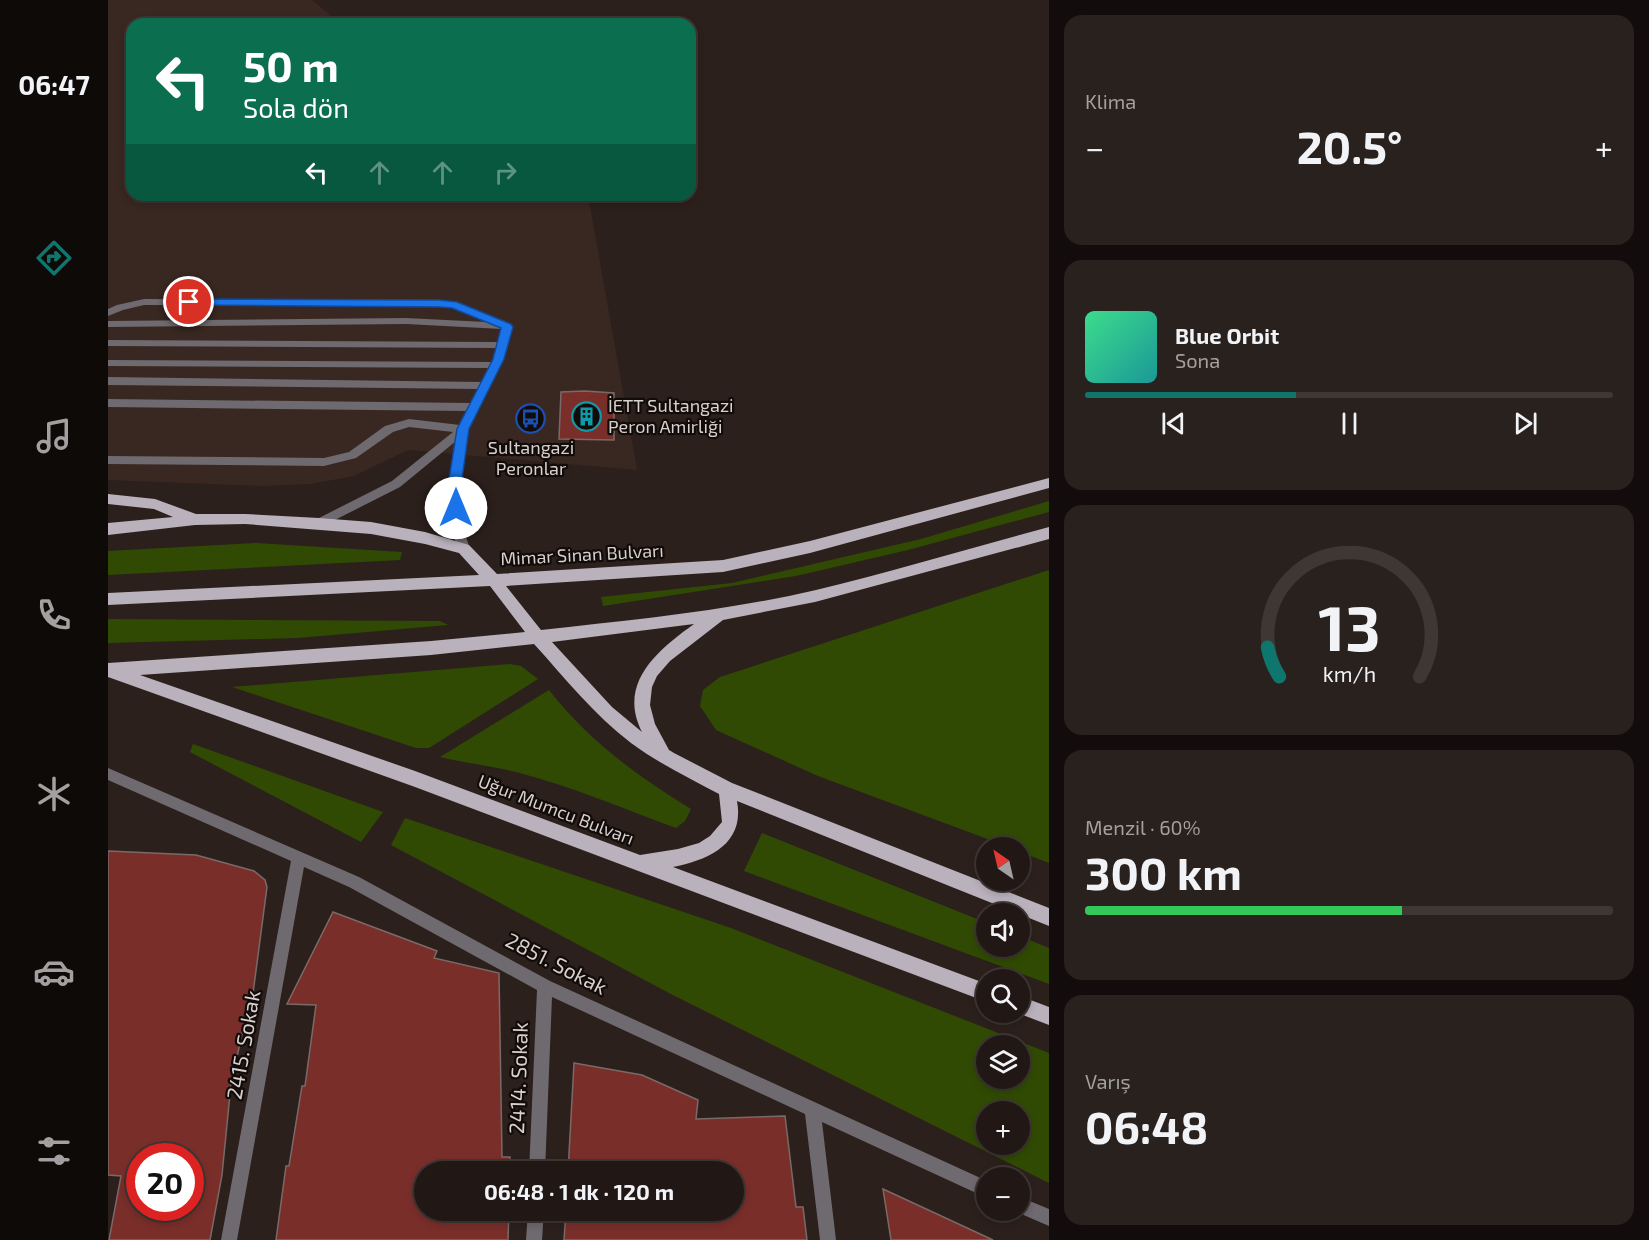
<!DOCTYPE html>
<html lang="tr">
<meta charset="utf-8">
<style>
:root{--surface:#211815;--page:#29211e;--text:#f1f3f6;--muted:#a2a0a0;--line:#3e3734;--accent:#0f766e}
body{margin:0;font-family:"Exo 2",sans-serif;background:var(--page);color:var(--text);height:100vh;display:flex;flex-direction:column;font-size:22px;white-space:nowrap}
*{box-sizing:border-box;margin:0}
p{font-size:20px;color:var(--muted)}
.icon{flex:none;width:33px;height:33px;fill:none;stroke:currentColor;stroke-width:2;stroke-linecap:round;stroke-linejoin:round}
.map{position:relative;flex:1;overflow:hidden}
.details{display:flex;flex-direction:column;gap:15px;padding:15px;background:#120d0c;width:600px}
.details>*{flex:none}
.guide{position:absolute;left:18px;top:18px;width:570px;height:183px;border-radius:18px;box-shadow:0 3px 9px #0003,0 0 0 2px var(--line);background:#0b6e4f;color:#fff;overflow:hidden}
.needle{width:39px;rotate:326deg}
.fabs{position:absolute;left:868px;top:837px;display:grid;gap:12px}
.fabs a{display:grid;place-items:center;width:54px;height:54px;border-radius:50%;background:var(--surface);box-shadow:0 3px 9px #0003,0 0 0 2px var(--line);font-size:30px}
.speed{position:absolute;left:18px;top:1143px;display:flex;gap:12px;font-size:30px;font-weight:700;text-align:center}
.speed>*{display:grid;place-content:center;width:78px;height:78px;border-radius:50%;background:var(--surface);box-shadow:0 3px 9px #0003,0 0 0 2px var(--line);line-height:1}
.speed .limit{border:9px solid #d22;background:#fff;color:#111}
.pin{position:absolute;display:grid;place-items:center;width:51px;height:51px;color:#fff;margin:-26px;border:3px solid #fff;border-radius:50%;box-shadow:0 2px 6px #0007}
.me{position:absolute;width:66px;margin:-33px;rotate:0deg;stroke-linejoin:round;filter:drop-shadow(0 0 4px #0008)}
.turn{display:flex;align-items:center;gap:21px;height:126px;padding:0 18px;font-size:27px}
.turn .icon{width:78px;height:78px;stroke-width:2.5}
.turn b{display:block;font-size:42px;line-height:51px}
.lanes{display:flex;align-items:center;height:57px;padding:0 18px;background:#0003;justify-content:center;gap:30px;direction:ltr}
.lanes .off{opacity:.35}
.big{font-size:45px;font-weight:700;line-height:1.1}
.details .tile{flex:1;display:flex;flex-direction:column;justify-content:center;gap:9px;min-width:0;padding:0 21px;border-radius:18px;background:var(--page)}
.details .dial{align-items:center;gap:0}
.dial svg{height:156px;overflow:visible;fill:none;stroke:var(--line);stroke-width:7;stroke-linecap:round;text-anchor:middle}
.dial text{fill:var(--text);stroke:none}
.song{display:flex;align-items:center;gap:18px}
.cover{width:72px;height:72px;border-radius:9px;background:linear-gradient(135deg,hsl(150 70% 55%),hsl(180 70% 35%))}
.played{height:6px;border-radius:3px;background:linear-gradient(90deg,var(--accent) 40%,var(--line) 40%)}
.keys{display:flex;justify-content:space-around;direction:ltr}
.heat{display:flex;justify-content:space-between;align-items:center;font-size:33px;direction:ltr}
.charge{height:9px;border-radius:4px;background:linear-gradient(90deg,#34c759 60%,var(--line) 0)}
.trip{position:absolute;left:306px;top:1161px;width:330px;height:60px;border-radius:30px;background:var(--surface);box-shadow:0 3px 9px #0003,0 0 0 2px var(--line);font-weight:700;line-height:60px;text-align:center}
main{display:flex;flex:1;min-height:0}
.tab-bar{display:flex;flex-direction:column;width:108px;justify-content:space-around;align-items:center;background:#0d0a08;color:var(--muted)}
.tab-bar .icon{width:42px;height:42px}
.tab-bar .active{color:var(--accent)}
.tab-bar b{font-size:27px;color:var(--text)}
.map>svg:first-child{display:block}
.built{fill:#392721}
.green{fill:#304a03;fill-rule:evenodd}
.building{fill:#792e2a;stroke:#796a68;stroke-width:1.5;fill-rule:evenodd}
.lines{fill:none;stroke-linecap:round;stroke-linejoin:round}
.lane{fill:#6e6a6f;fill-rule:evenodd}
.street{fill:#6e6a6f;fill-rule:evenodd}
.primary{fill:#b9b1bb;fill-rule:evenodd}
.route{fill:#1a73e8;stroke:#114b97;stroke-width:1.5}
.labels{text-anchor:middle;stroke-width:4.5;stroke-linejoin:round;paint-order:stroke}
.poi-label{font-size:18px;fill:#d8d0cd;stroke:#110b09;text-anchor:start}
.street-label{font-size:18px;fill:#d8d0cd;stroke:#110b09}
.near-street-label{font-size:21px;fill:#d8d0cd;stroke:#110b09}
</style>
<main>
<nav class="tab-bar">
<b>06:47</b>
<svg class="icon active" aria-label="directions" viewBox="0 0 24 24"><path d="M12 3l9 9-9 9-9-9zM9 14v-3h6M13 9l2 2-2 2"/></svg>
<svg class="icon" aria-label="music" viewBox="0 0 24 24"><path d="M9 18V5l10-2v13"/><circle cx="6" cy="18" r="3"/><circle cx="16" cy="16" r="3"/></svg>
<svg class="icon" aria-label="phone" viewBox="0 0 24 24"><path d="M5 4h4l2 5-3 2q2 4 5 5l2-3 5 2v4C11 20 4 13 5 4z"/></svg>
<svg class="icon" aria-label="climate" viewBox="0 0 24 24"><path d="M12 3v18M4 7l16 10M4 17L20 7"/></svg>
<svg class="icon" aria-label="car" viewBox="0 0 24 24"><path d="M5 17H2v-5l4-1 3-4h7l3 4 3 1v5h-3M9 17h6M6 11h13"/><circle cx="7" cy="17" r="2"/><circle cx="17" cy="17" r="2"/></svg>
<svg class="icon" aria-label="filters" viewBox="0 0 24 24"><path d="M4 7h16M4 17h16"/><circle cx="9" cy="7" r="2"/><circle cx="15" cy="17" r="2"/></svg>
</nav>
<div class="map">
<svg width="941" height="1240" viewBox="0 0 941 1240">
<rect width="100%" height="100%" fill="#2c201c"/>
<path class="built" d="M0 0H204L233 24H24V195H480L529 470 300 450 246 476 203 484 153 486 0 480Z"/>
<path class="green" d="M941 501V512L800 550 688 576 495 606 493 597 624 583 813 539Z
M148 543 294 552 292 560 0 575V551Z
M941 570V863L912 852V848L901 847 710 776 608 730 592 706 595 690 612 677Z
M0 619 332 621 340 625 190 638 0 643Z
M402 664 413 666 430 679 321 748H308L124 687Z
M441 690C480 740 529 776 583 809L577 821 568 828C516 809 463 786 408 772 383 766 357 763 332 757Z
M85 744 275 812 253 842 82 752Z
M297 818 623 928 941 1053V1183L561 993 283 845ZM879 1046H912V1078H879ZM879 1112H912V1144H879Z
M654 833 879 923V946H912V936L941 948V984L636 871Z"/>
<path class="building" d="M477 391 506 393V440L451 439 453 392Z
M0 851 88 855 146 871 157 880 159 887 142 1016H138L123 1084 114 1175 102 1240H1L13 1176 0 1175ZM32 1156H82V1208H32Z
M225 912 329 951 326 958 391 973 394 1157H402L401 1172H316V1210H401L400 1240H168L178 1166H181L194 1086H197L208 1005 179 1004Z
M466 1063 534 1075 590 1100 588 1119 677 1116 688 1207H695L699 1240H456L458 1210H626V1172H460Z
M775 1189 885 1240H783Z"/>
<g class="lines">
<path class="lane" d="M36 299 331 300 348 303 402 325 404 327 396 359 360 429 354 474 353 504 357 534 362 549 360 552H352C335 517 342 477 348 441L292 487 215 526 211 527 205 523 207 520 284 481 345 432 301 427 285 432 248 458 216 466 0 464V456L216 458 241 452 277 426 301 419 352 425 359 411 0 407V399L363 403 370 389 0 385V377L374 382 381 368 0 366V360L385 362 389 348 0 346V340L390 342 394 329 298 324 0 327V321L298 318 378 322 343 308 331 306 36 305 15 310 0 316V309L9 305Z"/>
<path class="street" d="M0 768 251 877 442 981 879 1181V1198L714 1122 728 1240H712L697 1114 444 997 437 1172H421L429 990 241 887 196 867 129 1240H113L183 861 0 780Z
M912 1197 941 1209V1226L906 1211 912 1210Z
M420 1210H436L434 1240H418Z"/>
<path class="primary" d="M941 478V488L702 553 615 572 398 586 433 630C525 620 618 611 708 590 786 571 863 548 941 527V539L707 602 615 620 562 661 549 676 544 687 542 705 547 724 561 750 566 753 624 783 941 908V926L629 801C637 844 601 860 565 867L879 984V1002L307 787 0 677V663L323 641 417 632 382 586 0 605V593L371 575 351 553 317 544 263 534 137 524 87 525 0 535V523L65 517 46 509 0 504V494L47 499 88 514H137L211 518 263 522 317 532 361 545 389 574 615 560 702 541ZM586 624C550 650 509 683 534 732L504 707 444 642ZM426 644C457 678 486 715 523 743 550 763 581 778 611 794L614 822 602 836 591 843 570 849 532 855 307 771 32 675 323 655Z
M912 996 941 1007V1025L907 1012H912Z"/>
</g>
<path class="route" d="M81 299 331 300 349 302 403 324 405 327 396 359 361 429 353 486 352 512 348 513 341 508 340 486 349 429 385 359 393 328 344 308 331 307 77 305V300Z"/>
<defs>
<symbol id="building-ring" viewBox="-11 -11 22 22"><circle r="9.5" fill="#110b09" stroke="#0f9aa8" stroke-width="1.5"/><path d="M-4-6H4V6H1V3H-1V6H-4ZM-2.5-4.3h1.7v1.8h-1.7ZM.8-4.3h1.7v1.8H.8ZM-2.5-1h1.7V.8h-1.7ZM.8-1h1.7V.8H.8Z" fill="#0f9aa8"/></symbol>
<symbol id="bus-ring" viewBox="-11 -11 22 22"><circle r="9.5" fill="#110b09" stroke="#1a4fb4" stroke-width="1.5"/><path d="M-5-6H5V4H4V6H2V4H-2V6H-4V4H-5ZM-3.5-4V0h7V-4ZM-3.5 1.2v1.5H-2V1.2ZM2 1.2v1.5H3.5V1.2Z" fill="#1a4fb4"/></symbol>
</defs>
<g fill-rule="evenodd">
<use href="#building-ring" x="462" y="400" width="33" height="33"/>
<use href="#bus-ring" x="406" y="402" width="33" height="33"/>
</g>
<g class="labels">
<g class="poi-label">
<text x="500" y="412">İETT Sultangazi<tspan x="500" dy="21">Peron Amirliği</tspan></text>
<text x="423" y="454" text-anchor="middle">Sultangazi<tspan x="423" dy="21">Peronlar</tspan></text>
</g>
<g class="street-label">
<text transform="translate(474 555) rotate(-3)" y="6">Mimar Sinan Bulvarı</text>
<text transform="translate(448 810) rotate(21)" y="6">Uğur Mumcu Bulvarı</text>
</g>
<g class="near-street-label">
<text transform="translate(448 964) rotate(27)" y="7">2851. Sokak</text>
<text transform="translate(136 1045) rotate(-80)" y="7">2415. Sokak</text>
<text transform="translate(411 1078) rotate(-88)" y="7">2414. Sokak</text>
</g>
</g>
</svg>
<div class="fabs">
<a><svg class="needle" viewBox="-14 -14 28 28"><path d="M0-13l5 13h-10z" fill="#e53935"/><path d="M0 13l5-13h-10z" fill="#a2a0a0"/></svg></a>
<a><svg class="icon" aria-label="sound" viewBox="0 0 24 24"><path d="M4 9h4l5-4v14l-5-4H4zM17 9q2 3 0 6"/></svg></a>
<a><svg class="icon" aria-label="search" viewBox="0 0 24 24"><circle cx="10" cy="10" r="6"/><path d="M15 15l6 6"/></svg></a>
<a><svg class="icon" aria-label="layers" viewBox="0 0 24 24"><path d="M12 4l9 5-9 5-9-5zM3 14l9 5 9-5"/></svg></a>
<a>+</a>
<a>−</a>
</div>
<div class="speed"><div class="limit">20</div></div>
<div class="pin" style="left:81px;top:302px;background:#d93025"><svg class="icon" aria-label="arrive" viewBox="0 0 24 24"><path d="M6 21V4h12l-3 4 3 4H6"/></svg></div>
<svg class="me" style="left:348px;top:508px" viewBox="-20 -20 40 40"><circle r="19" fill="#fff"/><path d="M0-13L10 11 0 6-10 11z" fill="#1a73e8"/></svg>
<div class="trip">06:48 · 1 dk · 120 m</div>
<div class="guide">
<div class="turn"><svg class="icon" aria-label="left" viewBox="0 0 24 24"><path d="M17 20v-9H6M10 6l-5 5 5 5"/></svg><div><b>50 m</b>Sola dön</div></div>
<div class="lanes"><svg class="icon" aria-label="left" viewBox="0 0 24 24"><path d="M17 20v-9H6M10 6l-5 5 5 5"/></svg><svg class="icon off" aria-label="ahead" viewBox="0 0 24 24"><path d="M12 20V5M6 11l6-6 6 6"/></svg><svg class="icon off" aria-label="ahead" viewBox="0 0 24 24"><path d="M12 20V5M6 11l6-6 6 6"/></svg><svg class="icon off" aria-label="right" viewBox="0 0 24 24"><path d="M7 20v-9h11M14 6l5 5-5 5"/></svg></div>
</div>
</div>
<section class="details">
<div class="tile"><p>Klima</p>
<div class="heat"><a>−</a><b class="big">20.5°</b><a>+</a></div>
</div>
<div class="tile">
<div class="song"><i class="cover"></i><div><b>Blue Orbit</b><p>Sona</p></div></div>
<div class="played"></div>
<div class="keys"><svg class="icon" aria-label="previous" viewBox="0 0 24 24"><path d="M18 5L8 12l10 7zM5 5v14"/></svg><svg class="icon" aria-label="pause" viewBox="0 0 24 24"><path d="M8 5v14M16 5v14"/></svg><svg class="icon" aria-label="next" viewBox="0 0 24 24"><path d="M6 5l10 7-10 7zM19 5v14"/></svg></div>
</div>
<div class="tile dial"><svg viewBox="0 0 100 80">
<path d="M14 69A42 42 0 1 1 86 69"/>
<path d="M14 69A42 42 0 0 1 8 54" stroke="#0f766e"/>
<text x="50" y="56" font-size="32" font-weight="700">13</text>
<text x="50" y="72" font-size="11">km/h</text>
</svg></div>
<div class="tile"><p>Menzil · 60%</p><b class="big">300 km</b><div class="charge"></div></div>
<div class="tile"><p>Varış</p><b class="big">06:48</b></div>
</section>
</main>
